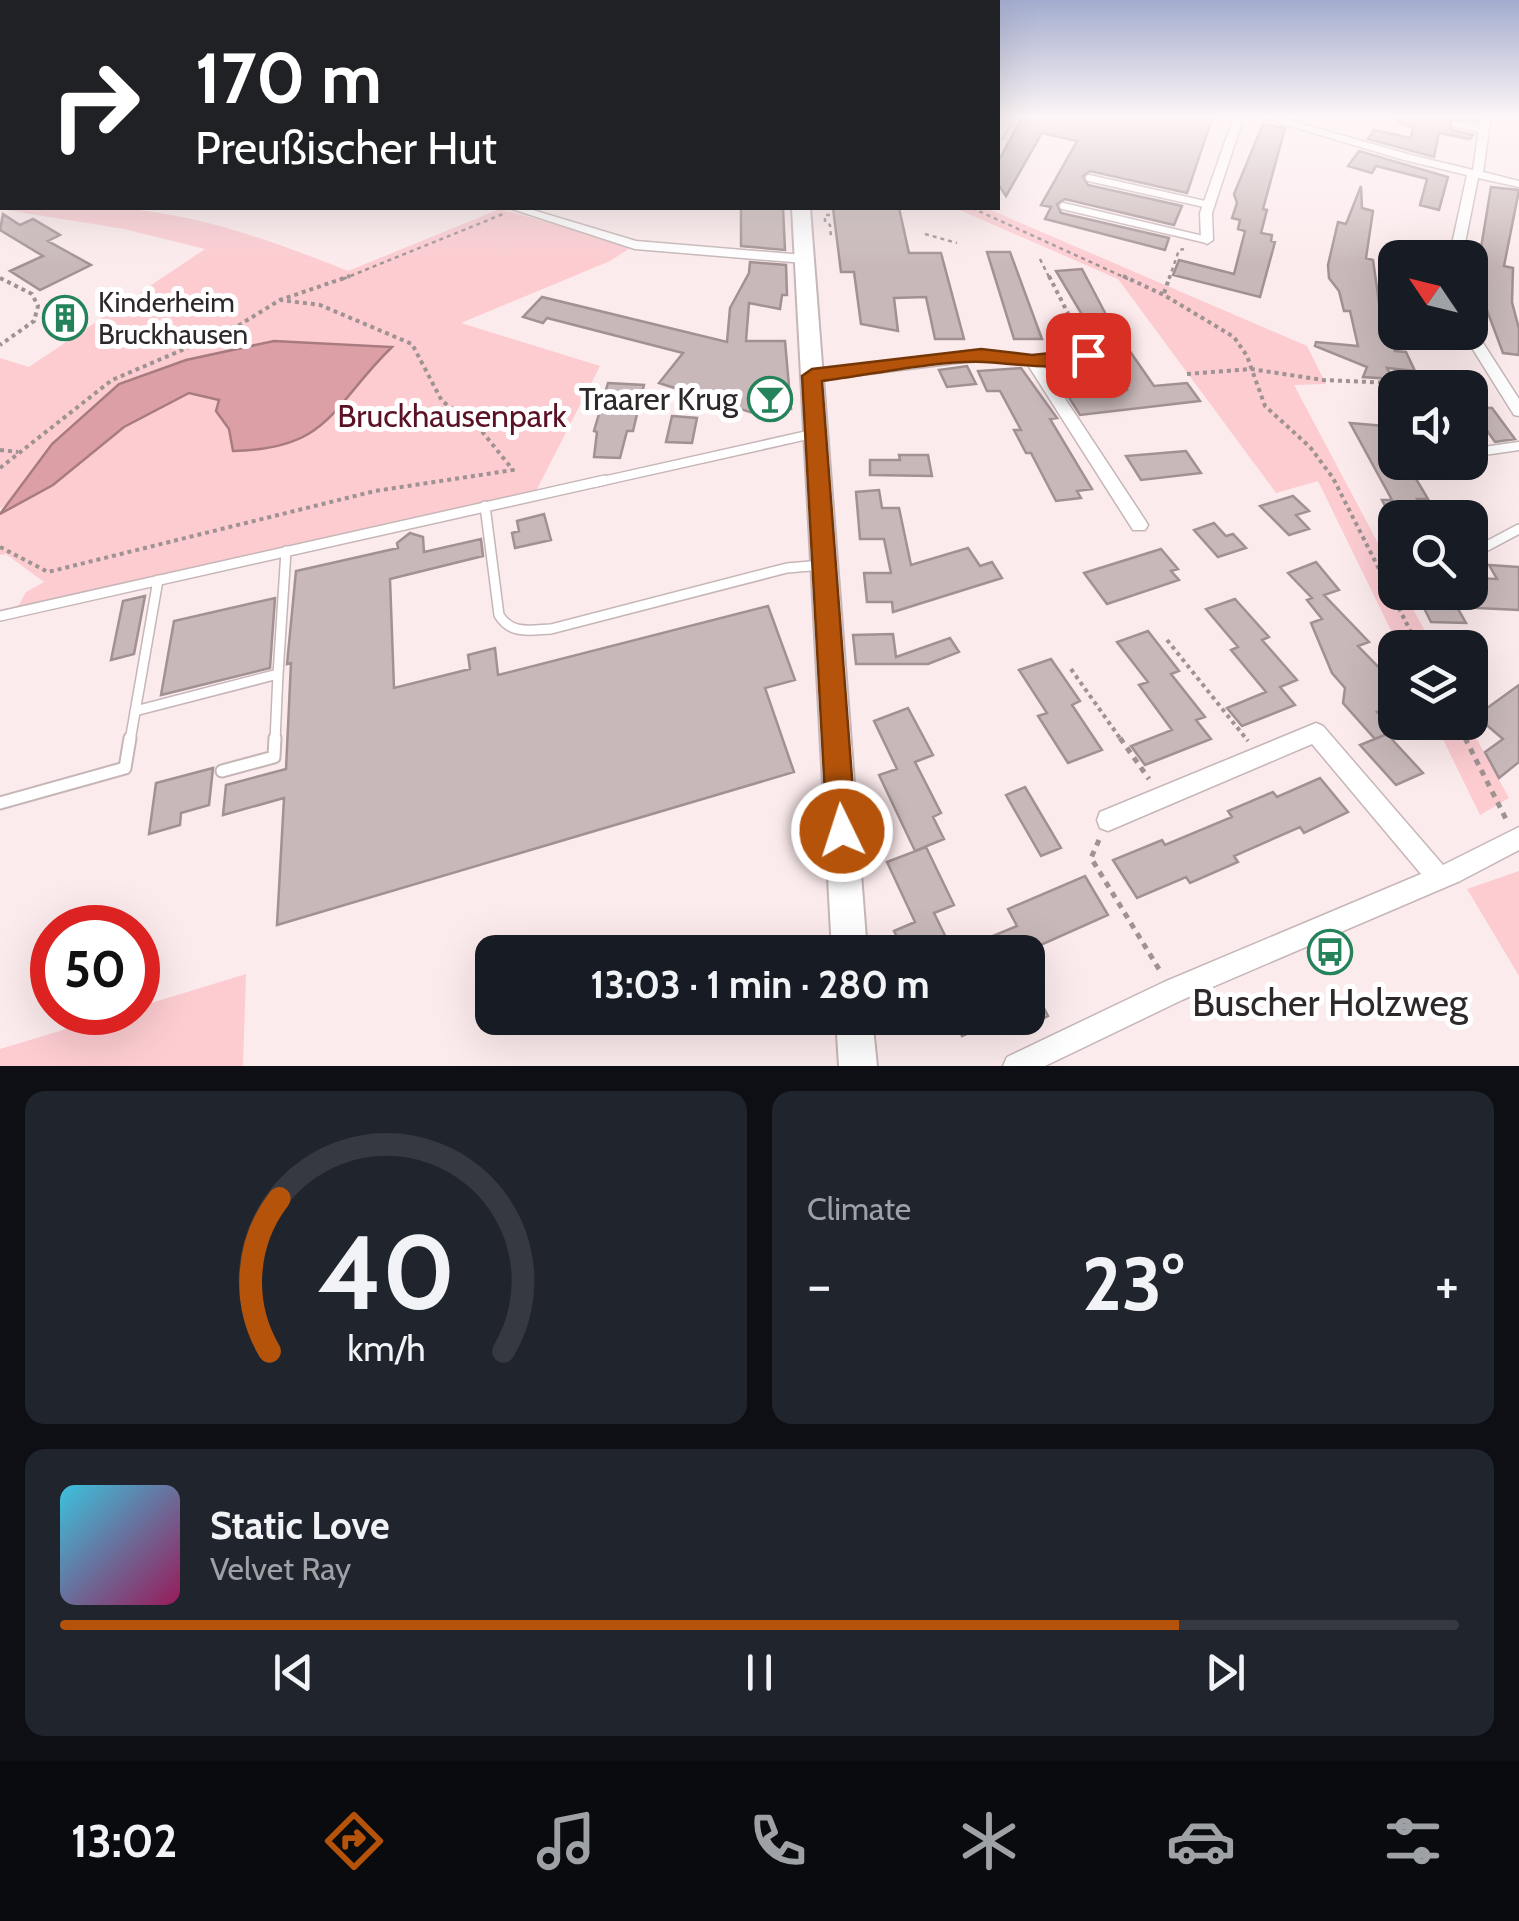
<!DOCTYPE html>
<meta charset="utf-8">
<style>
:root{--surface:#171b24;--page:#20242c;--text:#f1f3f6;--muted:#9ea1a6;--line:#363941;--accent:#b45309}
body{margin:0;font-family:Cabin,sans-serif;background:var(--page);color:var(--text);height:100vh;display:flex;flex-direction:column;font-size:38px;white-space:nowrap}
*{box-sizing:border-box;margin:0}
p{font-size:32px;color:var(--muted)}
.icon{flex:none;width:55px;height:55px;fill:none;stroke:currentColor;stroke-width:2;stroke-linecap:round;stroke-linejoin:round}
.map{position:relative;height:1066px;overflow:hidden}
.panel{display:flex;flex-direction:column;gap:25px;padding:25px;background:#0d0f14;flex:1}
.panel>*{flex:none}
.banner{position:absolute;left:0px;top:0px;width:1000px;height:210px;box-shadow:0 10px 40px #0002;background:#202124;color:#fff;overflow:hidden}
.needle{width:65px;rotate:305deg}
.fabs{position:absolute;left:1378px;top:240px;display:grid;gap:20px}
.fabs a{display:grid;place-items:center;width:110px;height:110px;border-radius:20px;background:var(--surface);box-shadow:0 10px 40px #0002;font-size:50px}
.speed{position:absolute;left:30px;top:905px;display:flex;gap:20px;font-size:50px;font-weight:700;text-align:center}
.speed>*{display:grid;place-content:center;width:130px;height:130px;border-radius:50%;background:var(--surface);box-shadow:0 10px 40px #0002;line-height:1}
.speed .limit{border:15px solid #d22;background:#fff;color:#111}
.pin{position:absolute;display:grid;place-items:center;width:85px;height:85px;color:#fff;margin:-42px;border-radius:20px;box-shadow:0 5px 15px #0006}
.me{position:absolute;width:110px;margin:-55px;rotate:356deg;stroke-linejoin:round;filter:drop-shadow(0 0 8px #0008)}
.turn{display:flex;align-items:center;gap:35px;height:210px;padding:0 30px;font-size:45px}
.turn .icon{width:130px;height:130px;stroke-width:2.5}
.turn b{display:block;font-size:70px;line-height:85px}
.big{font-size:75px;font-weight:700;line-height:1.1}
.panel .widget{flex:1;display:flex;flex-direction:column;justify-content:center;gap:15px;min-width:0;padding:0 35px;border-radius:20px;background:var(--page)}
.panel .dial{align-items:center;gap:0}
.dial svg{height:260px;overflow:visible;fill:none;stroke:var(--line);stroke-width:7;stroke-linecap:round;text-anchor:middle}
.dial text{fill:var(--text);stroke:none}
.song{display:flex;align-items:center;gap:30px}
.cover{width:120px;height:120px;border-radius:15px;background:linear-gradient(135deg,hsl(190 70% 55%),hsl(330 70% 35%))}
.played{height:10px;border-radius:5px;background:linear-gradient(90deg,var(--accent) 80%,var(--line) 80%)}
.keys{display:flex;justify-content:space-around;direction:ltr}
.heat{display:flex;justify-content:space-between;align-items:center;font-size:55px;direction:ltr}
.panel .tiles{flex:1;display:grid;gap:25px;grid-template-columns:1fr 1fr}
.widget:last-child{grid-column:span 2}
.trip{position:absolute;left:475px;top:935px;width:570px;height:100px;border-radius:20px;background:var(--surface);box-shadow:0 10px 40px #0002;font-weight:700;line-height:100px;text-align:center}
.dock{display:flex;height:160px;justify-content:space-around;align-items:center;background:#090b0e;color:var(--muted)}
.dock .icon{width:70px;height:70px}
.dock .active{color:var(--accent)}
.dock b{font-size:45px;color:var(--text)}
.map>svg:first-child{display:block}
.green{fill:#fcccd1}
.water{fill:#dc9fa6;stroke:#a87b80;stroke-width:2.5}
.building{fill:#c8b8b9;stroke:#a19193;stroke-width:2.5}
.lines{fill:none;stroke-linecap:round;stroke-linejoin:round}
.lane-far3-casing{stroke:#c6b6b7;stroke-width:9}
.lane-far2-casing{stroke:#c6b6b7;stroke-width:11}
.lane-far1-casing{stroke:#c6b6b7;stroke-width:12}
.lane-casing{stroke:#c6b6b7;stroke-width:15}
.street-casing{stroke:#c6b6b7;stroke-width:3}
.secondary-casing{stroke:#c6b6b7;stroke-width:4}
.path-far2{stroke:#9e9293;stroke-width:2.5;stroke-dasharray:4 4;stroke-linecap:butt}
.path-far1{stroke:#9e9293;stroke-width:4;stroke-dasharray:4 4;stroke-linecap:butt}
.path{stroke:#9e9293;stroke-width:5;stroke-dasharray:6 6;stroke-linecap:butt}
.lane-far3{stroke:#fff;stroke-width:6}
.lane-far2{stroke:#fff;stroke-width:8}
.lane-far1{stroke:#fff;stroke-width:9}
.lane{stroke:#fff;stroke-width:11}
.street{fill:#fff;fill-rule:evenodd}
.secondary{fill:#fff;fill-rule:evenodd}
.route{fill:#b45309;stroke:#753606;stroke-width:2.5}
.labels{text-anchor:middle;stroke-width:10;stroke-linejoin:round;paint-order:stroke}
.far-poi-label{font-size:28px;fill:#2e2828;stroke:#fff;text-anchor:start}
.poi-label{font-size:32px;fill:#2e2828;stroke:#fff;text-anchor:end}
.park-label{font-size:32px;fill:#5a1224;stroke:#fff}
.near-poi-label{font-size:38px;fill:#2e2828;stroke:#fff}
</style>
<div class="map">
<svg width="1519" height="1066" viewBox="0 0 1519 1066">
<rect width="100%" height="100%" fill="#fcebed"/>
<path class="green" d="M2 169V208C41 208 80 205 118 208 199 214 273 241 348 271L500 209 633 246 610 261 461 323 600 366 536 491 16 610 26 592 44 582 6 554 0 555V514L53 485 124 427 189 393 219 400 216 411 229 429 341 409 365 372 391 347 186 360 0 509V358L29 367 205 249 124 229 0 209Z
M955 208H986L1307 346 1326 384 1294 385 1395 575V592L1404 593 1434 647H1399L1318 481 1276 493 1118 279Z
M1435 723H1468L1509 798 1480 815Z
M1519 871V976L1467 889Z
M246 974 243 1066H0V1049L119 1013 138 1012V1007Z"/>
<path class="water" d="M274 341 392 347C331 406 331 449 233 451L229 429 216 411 219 400 189 393 124 427 53 485 0 514 52 444 119 384 186 360Z"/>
<path class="building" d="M1023 116 1070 121 1071 116H1213L1187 193 1090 171 1083 176 1088 185 1182 206 1174 225 1065 199 1057 204 1061 213 1169 238 1165 250 1045 219 1051 207 1041 205 1077 141 1042 133 1006 196 998 184V162Z
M1398 116H1476L1475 121 1451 119V130L1473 135 1470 139 1439 133 1434 157 1368 139 1374 130 1411 138 1413 127 1398 123Z
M1263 124 1285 128 1263 209 1267 210 1261 233 1272 235 1271 241 1275 242 1260 297 1173 275 1179 260 1234 274 1245 231 1238 229 1240 220 1232 218 1237 203 1234 194Z
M1359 151 1448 177 1439 210 1420 205 1427 179 1376 166 1372 173 1348 166Z
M1361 186 1362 208 1373 211 1366 258 1373 260 1381 316 1395 323V351L1406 352 1415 371 1387 368 1393 379 1363 377 1367 367 1315 346 1316 342 1358 346 1350 311H1344L1339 291 1329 278 1328 265 1338 222 1346 224Z
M1491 187 1519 190 1504 266 1513 268 1512 302 1519 329V355L1503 353 1479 289V260Z
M741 208H783L785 250 741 246Z
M833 208H899L909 253H941L964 339H935L926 297 894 298 898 331 861 324 854 272H841Z
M3 214 20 225 33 219 60 235 48 241 91 265 40 290 10 271 43 256 0 230Z
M987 252H1010L1042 339H1014Z
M750 262 786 265 787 295H782L780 309 749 303 746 341H785L791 409H775V420L659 383 683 353 547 318 543 323 523 317 542 297 727 342 730 308 749 273Z
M1082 269 1111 324 1154 386 1187 383 1200 401 1080 415 1068 396 1127 390 1056 271Z
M967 366 976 384 947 387 939 370Z
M1021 368 1057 418 1050 419 1092 489 1077 491 1081 498 1056 501 1031 453H1026L1014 430H1021L1000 391H987L978 371Z
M608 383 644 385 633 431H627L620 458 594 457 597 432 594 431Z
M1470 407 1492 408 1515 439 1495 442 1483 425H1470Z
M672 416 697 418 692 443 666 442Z
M1350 423 1385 426 1395 437V471L1412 472 1428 499H1417L1428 518H1391L1382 500H1392Z
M1186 451 1201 473 1141 480 1126 456Z
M899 455H928L932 476 870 475V460H900Z
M879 490 882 508H899L911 565 968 548 980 566 992 562 1002 578 893 612 892 602H867L864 573H891L884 539H860L856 492Z
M1293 496 1309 511 1296 515 1309 529 1289 535 1260 506Z
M544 514 551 540 515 548 512 533 519 531 517 521Z
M1214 523 1226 536 1233 534 1246 548 1218 557 1194 530Z
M410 533 423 537 424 552 481 539 483 556 390 579 394 688 470 669 468 655 495 648 498 675 768 606 795 680 765 688 794 772 277 925 284 798 223 815 226 785 286 769 291 663 287 664 296 571 398 548 397 543Z
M1161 549 1178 569 1171 571 1179 580 1107 604 1084 573Z
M1316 562 1339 590 1324 595 1369 642 1358 646 1391 680 1382 683 1395 704 1377 712 1394 731 1375 739 1343 703 1345 688 1332 673 1311 623 1322 619 1307 600 1312 598 1288 573Z
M1489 565 1519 567V610L1457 607 1466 623 1431 622 1416 592H1470V578L1497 579Z
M145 596 134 654 111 660 123 601Z
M275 598 270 668 161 695 174 621Z
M1235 599 1269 637 1262 640 1297 680 1280 687 1295 705 1242 726 1227 708 1266 692 1231 650 1238 647 1206 609Z
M1148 631 1179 671 1171 674 1205 717 1196 720 1211 739 1145 765 1131 746 1172 730 1139 685 1148 682 1117 642Z
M893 634 896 657 950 638 959 652 928 664H856L853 635Z
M1051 659 1080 701 1072 705 1102 750 1068 763 1038 716 1047 713 1019 670Z
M1519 685V762L1499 778 1485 752 1503 739 1476 716Z
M908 708 933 755 915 762 941 813 933 817 944 839 915 851 879 775 897 769 874 721Z
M1387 734 1423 773 1396 785 1360 745Z
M213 768 209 805 181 813 180 825 149 834 156 783Z
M1320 778 1348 812 1304 833 1300 827 1234 856 1238 862 1190 883 1186 877 1137 898 1113 860 1162 840 1165 845 1232 817 1228 811 1273 792 1277 797Z
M1025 787 1061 848 1041 856 1006 795Z
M926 847 954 905 934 913 953 952H904L894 931 915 922 887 862Z
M1085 876 1108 915 1025 952H990L983 940 1017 926 1008 909Z
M1028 978 1048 1016 1028 1026Z
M954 1018H1002L962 1036Z"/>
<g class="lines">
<defs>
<path id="lane-far3" d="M1455 124 1485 130
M1089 178 1209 205
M1063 206 1207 240"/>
<path id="lane-far2" d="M1470 453 1519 446
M594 483 812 434"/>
<path id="lane-far1" d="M485 506 499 615C511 635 530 630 551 629L787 568 822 565
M1470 555 1519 529
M0 616 605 480
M135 711 278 674 286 551
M130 741 158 580
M275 741 278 674"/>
<path id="lane" d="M222 771 274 757 275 738
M0 803 125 768 130 738"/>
<path id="street" d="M1005 116H1015L1002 138 998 139V128Z
M1234 116H1244L1212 213 1213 240 1207 244 1201 240 1200 213Z
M1257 116H1274L1411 155 1473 170 1481 116H1491L1483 172 1519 181V187L1478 178 1462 258H1449L1467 175 1404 160Z
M509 208H526L636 241 804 255 810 259 804 263 635 249Z
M1470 328 1474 329 1519 399V416L1514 415 1462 332H1470Z
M981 350 1033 356 1093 352 1111 380 1109 383 1060 391 1145 520 1148 525 1145 530H1133L1028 365 981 360 812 381 805 376 812 371ZM1084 360 1094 376 1054 381 1043 365Z
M1316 723 1323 726 1443 865 1519 827V850L1460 881 1182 1000 1045 1066H1003L1007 1057 1164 982 1421 874 1312 744 1108 831 1100 828 1097 820 1100 812Z"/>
<path id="secondary" d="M792 208H810L867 952H832Z
M836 1018H872L877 1066H839Z"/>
</defs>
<use href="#lane-far3" class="lane-far3-casing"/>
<use href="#lane-far2" class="lane-far2-casing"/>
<use href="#lane-far1" class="lane-far1-casing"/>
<use href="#lane" class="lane-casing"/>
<use href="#street" class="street-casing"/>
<use href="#secondary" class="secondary-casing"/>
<path class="path-far2" d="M972 208 1128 279
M830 215H825V222L830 225 831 237
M925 234 957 243
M1040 259 1050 279
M343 279 503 214
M1169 279 1179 250 1184 249"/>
<path class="path-far1" d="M1049 276 1082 341
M1123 276 1164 295 1234 337 1247 356 1265 406 1310 447 1333 478 1419 648
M0 278 32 294 38 306 34 321 0 345
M1164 293 1170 276
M1187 374 1251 369 1323 380 1486 387
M0 450 18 452
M0 468 112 380 236 327 280 300 350 276
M0 547 48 572 375 491 513 470 480 429 442 401 412 344 320 305 280 300
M1167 640 1248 741
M1071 669 1122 741
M1457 722 1467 741"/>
<path class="path" d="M1120 738 1149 779
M1465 738 1507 821
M1099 840 1091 858 1162 974"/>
<use href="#lane-far3" class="lane-far3"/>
<use href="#lane-far2" class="lane-far2"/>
<use href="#lane-far1" class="lane-far1"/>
<use href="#lane" class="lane"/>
<use href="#street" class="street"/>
<use href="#secondary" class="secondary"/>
</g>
<linearGradient id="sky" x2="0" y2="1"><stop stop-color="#a3acce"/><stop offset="0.44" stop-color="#fef6f7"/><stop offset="1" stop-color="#fef6f7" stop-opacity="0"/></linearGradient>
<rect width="1519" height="265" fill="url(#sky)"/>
<path class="route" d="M981 349 1032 355 1088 349 1097 355C1076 375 1012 363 984 362 936 360 871 375 822 381L856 831 852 841 842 845 831 841 827 831 802 376 812 369Z"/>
<defs>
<symbol id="building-ring" viewBox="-11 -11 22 22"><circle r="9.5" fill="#fff" stroke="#24835b" stroke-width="1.5"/><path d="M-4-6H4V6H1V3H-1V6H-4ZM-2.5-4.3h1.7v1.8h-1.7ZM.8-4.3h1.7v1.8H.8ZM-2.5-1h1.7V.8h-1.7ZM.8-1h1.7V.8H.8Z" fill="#24835b"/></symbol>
<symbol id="bar-ring" viewBox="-11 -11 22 22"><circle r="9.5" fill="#fff" stroke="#24835b" stroke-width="1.5"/><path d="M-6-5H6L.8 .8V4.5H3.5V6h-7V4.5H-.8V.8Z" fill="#24835b"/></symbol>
<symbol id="bus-ring" viewBox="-11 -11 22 22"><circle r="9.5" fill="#fff" stroke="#24835b" stroke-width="1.5"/><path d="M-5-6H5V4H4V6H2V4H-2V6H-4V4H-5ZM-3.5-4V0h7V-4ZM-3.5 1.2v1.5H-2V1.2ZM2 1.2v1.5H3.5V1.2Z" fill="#24835b"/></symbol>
</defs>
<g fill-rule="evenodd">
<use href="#building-ring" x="40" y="293" width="50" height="50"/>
<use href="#bar-ring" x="745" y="374" width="50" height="50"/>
<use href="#bus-ring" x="1305" y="927" width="50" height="50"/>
</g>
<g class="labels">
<g class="far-poi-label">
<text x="98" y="312">Kinderheim<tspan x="98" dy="32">Bruckhausen</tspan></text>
</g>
<g class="poi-label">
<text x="738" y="410">Traarer Krug</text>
</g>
<g class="park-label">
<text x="452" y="427">Bruckhausenpark</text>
</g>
<g class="near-poi-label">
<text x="1330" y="1016">Buscher Holzweg</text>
</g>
</g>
</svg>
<div class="fabs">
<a><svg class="needle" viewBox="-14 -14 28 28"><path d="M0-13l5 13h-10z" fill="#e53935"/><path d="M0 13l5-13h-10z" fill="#9ea1a6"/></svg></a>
<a><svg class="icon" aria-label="sound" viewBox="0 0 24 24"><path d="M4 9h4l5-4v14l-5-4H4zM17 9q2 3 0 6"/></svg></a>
<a><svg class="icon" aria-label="search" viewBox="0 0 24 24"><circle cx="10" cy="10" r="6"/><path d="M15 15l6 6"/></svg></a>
<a><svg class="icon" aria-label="layers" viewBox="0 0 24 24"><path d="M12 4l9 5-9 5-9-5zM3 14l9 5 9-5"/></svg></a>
</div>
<div class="speed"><div class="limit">50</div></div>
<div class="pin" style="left:1088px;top:355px;background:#d93025"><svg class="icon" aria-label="arrive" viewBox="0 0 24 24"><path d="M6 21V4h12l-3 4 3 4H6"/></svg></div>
<svg class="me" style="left:842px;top:831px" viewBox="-20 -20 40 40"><circle r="17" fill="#b45309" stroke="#fff" stroke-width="3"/><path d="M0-11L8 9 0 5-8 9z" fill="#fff"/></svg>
<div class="trip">13:03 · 1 min · 280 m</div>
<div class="banner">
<div class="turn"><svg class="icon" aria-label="right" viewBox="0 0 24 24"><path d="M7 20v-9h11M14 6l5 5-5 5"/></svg><div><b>170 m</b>Preußischer Hut</div></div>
</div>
</div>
<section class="panel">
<div class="tiles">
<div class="widget dial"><svg viewBox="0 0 100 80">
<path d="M14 69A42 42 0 1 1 86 69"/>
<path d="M14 69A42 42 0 0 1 17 22" stroke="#b45309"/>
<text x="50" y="56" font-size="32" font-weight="700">40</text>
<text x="50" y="72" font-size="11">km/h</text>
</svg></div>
<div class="widget"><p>Climate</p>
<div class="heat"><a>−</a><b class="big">23°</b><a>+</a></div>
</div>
<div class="widget">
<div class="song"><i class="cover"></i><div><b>Static Love</b><p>Velvet Ray</p></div></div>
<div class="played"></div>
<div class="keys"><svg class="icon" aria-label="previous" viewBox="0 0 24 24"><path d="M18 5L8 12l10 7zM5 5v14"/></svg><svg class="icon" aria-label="pause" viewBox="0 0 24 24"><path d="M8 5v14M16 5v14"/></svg><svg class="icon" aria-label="next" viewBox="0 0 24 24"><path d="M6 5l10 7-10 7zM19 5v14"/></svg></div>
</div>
</div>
</section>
<nav class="dock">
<b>13:02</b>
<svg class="icon active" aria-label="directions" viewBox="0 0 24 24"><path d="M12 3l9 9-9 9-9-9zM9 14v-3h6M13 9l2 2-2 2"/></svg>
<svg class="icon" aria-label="music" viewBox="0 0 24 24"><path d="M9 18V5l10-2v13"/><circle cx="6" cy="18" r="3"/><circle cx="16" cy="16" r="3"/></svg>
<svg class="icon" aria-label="phone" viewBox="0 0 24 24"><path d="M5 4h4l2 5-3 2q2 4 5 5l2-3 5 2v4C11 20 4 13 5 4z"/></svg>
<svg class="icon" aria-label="climate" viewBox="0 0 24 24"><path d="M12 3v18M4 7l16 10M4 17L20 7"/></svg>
<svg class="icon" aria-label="car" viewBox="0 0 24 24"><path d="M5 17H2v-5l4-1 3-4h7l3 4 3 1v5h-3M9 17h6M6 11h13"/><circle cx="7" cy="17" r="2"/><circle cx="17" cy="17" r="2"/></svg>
<svg class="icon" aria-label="filters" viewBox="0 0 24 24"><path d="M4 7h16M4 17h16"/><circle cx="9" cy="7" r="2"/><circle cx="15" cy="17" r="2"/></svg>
</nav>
